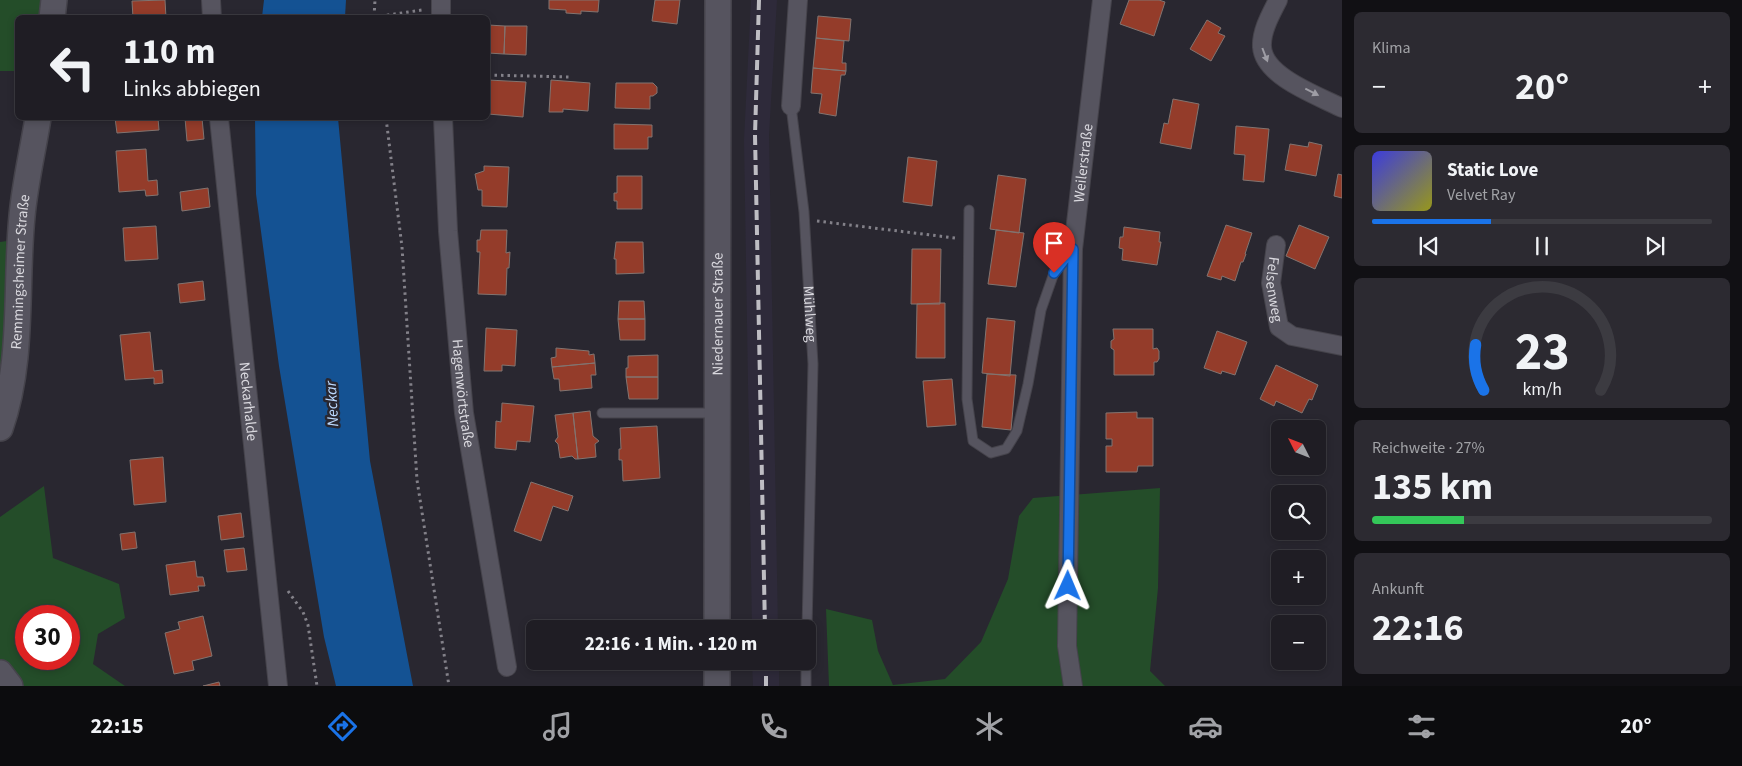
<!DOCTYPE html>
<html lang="de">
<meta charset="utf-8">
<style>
:root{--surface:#1f1d24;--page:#2c2a31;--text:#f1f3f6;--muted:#a1a2a6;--line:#3c3b41;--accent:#1a73e8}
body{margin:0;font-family:"Source Sans 3",sans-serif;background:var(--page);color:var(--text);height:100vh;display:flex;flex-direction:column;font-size:19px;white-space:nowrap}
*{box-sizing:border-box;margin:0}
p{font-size:16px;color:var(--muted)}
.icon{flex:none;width:28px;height:28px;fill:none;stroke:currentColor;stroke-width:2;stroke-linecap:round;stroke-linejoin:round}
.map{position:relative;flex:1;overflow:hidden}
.drawer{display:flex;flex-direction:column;gap:12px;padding:12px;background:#111014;width:400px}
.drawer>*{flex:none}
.hud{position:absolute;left:15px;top:15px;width:475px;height:105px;border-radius:8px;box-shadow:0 2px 8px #0003,0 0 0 1px var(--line);background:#1f1d24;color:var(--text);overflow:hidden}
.needle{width:32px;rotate:312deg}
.fabs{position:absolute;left:1271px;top:420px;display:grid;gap:10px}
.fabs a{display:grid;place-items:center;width:55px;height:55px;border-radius:8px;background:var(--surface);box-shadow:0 2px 8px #0003,0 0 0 1px var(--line);font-size:25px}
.speed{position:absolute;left:15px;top:605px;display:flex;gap:10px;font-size:25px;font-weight:700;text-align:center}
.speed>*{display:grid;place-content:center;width:65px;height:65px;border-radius:50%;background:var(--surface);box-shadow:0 2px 8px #0003,0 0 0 1px var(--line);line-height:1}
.speed .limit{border:8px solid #d22;background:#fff;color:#111}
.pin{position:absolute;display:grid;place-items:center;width:42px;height:42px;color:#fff;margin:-51px -21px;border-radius:50% 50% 50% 0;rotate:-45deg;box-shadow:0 0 5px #0007}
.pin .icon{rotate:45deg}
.me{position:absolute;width:55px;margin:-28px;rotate:1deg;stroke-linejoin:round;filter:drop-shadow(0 0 4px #0008)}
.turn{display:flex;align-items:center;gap:18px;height:105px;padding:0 25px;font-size:22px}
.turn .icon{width:65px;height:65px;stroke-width:2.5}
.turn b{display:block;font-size:35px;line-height:42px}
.big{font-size:38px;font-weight:700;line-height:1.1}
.drawer .tile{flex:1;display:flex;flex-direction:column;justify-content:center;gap:8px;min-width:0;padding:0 18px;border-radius:8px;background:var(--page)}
.drawer .dial{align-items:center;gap:0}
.dial svg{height:130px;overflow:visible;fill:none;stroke:var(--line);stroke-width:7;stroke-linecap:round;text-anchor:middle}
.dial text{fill:var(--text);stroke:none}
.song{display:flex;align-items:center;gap:15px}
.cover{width:60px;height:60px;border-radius:8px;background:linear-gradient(135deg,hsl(240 70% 55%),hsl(60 70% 35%))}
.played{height:5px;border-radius:2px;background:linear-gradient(90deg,var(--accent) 35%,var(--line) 35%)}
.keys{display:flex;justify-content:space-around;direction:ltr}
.heat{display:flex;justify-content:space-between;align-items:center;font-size:28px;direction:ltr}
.charge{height:8px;border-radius:4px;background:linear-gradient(90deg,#34c759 27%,var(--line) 0)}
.trip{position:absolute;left:526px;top:620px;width:290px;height:50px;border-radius:8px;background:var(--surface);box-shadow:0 2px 8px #0003,0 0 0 1px var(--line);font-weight:700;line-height:50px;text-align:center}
.tabs{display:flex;height:80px;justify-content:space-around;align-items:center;background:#0c0c0e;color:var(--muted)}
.tabs .icon{width:35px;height:35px}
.tabs .selected{color:var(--accent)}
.tabs b{font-size:22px;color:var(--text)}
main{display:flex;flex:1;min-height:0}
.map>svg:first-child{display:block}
.built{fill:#2e2a3a}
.green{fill:#244d29;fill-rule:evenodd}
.water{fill:#145293}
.building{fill:#943c2a;stroke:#827470}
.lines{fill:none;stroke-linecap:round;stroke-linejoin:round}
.lane-casing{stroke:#45434b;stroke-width:11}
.street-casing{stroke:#45434b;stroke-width:20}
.secondary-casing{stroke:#45434b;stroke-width:28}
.path{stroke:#838189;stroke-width:3;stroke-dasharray:2.5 4;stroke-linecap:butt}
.lane{stroke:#56545f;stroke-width:9}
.street{stroke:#56545f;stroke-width:18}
.secondary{stroke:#56545f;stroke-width:25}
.rail{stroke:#bebdc3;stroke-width:4;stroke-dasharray:10 5;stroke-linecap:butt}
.oneway{fill:#9e9da5}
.route-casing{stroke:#114b97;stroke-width:12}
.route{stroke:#1a73e8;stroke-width:9}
.labels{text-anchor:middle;stroke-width:5;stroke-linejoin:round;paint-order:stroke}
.street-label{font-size:15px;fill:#d9d8de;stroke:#292730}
.water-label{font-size:16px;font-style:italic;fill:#bbd9fe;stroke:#292730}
</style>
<main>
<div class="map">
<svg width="1342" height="686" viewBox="0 0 1342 686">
<rect width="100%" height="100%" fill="#292730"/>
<path class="built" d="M751 0H777L769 135 778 629H752L744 140Z
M752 661H779V686H753Z"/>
<path class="green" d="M0 0H42L40 17 18 18 17 71H0Z
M7 241 5 331 0 373V242Z
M44 486 53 558 119 584 125 618 98 634 93 664 125 686H0V517ZM26 616H69V659H26Z
M1160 488 1158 588 1150 671 1165 686H829L826 609 872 620 878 651 893 685 945 679 981 642 1008 579 1019 516 1033 498Z"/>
<path class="water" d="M264 0H346L345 17H262Z
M255 118H338L370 461 413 686H336L324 637 279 366 256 194Z"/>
<path class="building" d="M165 0 166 18H133L132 1Z
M549 0H599L598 12 581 11V14L566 13V10L549 9Z
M655 0H680L677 24 652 21Z
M1129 0H1159L1165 2 1154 36 1120 24Z
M818 16 851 19 849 41 816 38Z
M1207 20 1221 28 1218 33 1225 36 1211 61 1190 49Z
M488 25 505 26 504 54 488 53Z
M505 26H527L526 55 504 54Z
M816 38 844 41 842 63H846V71L813 68Z
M813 68 846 71 845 75H841L836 116 819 113 822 94 811 93Z
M488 80 526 82 523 117 488 114Z
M551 80 590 83 588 111 563 109V112H549Z
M616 83H653L657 87V93L653 96H650V109L615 108Z
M1173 99 1199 104 1191 149 1160 143 1164 123 1168 124Z
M115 118H158L159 130 117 133Z
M185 118H202L204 139 187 141Z
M614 124 652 125V137H648V149H614Z
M1236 126 1269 129 1264 182 1243 180 1245 155 1234 154Z
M1309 142 1322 145 1316 176 1285 170 1290 144 1308 147Z
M146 149 148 181 157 180 158 195 146 196 145 190 119 192 116 151Z
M908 157 937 161 932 206 903 202Z
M484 166 509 167 507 207 482 206V190H478L475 174 484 171Z
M1338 174 1342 175V198L1334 196Z
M998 175 1026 179 1019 233 990 229Z
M617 176H642V209H617V201H614V193H617Z
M208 188 210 207 182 211 180 192Z
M1226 225 1252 233 1245 254H1246L1243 262H1241L1235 281 1222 276 1221 280 1207 276Z
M1299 225 1329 237 1315 269 1286 256Z
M156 226 158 259 125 261 123 228Z
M1124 227 1160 232 1159 242H1161L1157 265 1122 260 1123 249 1119 248 1120 237H1123Z
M481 230H507L506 253 510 252 509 268H507L506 295 478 294 480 252H477V240H480Z
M996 230 1024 233 1016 287 988 284Z
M616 242H643L644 273 616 274V259H614Z
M912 249H941L940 304H911Z
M203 281 205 300 180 303 178 284Z
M619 301H644L645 319H618Z
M940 303H945V358H916L917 304Z
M987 318 1015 321 1010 376 982 373Z
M618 319H645V340H620Z
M486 328 517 330 515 366 502 365V371H484Z
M1113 329H1153V349L1157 348 1159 351V359L1157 362H1154V375H1114V350L1111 348V341L1114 339Z
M1217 331 1247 342 1235 375 1222 371 1221 374 1204 368Z
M150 332 154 371 162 370 163 383 154 384V378L125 380 120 335Z
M556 348 589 351V355L594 354 595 363 552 367 551 358 556 357Z
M658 355V377H626V368H628V356Z
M595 363 596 375H591L592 388 560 391 559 379H554L552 367Z
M1276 365 1318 385 1312 400 1309 399 1302 413 1276 401 1274 406 1260 399Z
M987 374 1016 375 1011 430 982 427Z
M626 377H658V399H629Z
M952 379 956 425 927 427 923 381Z
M502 403 534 406 530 442 517 441 516 450 495 448 496 421 501 422Z
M590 411 593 436 599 441 595 444 596 457 578 459 573 413Z
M1137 412V418H1153V466H1138L1137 472H1106V446H1112V439H1106V413Z
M573 413 578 459H575L572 456 560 458 558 444 555 441 558 437 555 415Z
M657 426 660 478 623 481 622 460H619V449H621L620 428Z
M163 457 166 502 134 505 130 460Z
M531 482 573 496 568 511 553 506 541 541 514 531Z
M241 513 244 537 221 540 218 516Z
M135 532 137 548 122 550 120 534Z
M244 548 247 570 227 572 224 550Z
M195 561 197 577H203L205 586H198L199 591 170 595 166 565Z
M203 616 212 656 192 661 194 670 174 674 165 633 180 629 178 622Z
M219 682 220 686H203Z"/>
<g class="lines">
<defs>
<g id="lane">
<path id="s1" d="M791 106 804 212 813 364 807 629"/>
<path d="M969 210 967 399 973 441 991 453 1006 449 1017 431 1028 384 1041 310 1054 273 1071 251"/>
<path d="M602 413H715"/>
<path d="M806 686V661"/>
</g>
<g id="street">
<path d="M211 0 212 18"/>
<path d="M1278 0C1271 14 1261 31 1262 47 1264 77 1319 96 1342 108"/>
<path d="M441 18V0"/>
<path d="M791 106 798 0"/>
<path id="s2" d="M219 118 278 686"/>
<path id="s3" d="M443 118 448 231 464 413 507 667"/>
<path id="s4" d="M1276 245 1271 283 1279 327 1292 336 1342 346"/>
<path id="s5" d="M1073 686 1067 646 1073 249 1102 0"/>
</g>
<g id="secondary">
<path d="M52 18 54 0"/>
<path id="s6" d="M0 428C24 360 15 286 22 216 25 183 33 150 38 118"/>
<path id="s7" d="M717 629 718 0"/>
<path d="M0 673 10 686"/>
<path d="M717 686V661"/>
</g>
</defs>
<use href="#lane" class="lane-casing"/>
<use href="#street" class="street-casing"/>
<use href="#secondary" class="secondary-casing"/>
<path class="path" d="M374 17 422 10
M374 17 375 0
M488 75 569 77
M386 118 402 247 417 480 449 686
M817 221 955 238
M288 591 303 612 308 625 317 686"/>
<use href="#lane" class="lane"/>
<use href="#street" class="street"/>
<use href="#secondary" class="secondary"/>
<path class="rail" d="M759 0 755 135 765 629
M766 661V686"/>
</g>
<defs><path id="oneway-solid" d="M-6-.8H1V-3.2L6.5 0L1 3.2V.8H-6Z" transform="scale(1.25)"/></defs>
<g class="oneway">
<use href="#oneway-solid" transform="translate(1265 55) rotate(69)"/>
<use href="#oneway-solid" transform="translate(1312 92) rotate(27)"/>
</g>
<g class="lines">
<defs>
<path id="route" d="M1054 273 1073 249 1068 586"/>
</defs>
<use href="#route" class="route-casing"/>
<use href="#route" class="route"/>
</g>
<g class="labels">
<g class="street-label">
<text dy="5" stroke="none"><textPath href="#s5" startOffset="524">Weilerstraße</textPath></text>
<text dy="5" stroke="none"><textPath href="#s6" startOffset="158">Remmingsheimer Straße</textPath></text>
<text dy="5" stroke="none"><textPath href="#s4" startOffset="45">Felsenweg</textPath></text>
<text dy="5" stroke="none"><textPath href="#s7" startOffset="315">Niedernauer Straße</textPath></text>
<text dy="5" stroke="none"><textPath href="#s1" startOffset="209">Mühlweg</textPath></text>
<text dy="5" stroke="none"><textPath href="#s3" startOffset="276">Hagenwörtstraße</textPath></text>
<text dy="5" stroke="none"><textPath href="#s2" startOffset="285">Neckarhalde</textPath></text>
</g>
<g class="water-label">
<text transform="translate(331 404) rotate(-93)" y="6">Neckar</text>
</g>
</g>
</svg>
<div class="fabs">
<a><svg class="needle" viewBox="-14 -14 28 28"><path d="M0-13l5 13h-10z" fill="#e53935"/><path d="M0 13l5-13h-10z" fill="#a1a2a6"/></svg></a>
<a><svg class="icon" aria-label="search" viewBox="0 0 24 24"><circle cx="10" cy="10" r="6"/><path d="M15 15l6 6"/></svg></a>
<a>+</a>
<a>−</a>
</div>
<div class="speed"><div class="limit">30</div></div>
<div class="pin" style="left:1054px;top:273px;background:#d93025"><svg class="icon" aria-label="arrive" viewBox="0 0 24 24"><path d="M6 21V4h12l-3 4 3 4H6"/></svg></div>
<svg class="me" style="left:1068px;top:586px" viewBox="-20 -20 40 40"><path d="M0-17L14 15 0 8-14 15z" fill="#1a73e8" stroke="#fff" stroke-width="4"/></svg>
<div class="trip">22:16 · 1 Min. · 120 m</div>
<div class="hud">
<div class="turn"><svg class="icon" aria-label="left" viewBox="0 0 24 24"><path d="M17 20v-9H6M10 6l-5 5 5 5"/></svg><div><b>110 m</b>Links abbiegen</div></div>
</div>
</div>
<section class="drawer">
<div class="tile"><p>Klima</p>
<div class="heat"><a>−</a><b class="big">20°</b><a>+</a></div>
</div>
<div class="tile">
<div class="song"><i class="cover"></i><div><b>Static Love</b><p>Velvet Ray</p></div></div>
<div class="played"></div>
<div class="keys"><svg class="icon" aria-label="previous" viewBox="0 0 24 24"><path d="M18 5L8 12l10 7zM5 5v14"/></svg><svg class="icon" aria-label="pause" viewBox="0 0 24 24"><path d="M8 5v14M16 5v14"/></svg><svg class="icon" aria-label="next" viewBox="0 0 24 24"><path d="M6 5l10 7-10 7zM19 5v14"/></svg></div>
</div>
<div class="tile dial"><svg viewBox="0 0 100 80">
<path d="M14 69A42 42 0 1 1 86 69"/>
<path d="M14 69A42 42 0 0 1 9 41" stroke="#1a73e8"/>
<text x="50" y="56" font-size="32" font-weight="700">23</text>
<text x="50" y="72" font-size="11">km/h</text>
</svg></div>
<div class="tile"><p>Reichweite · 27%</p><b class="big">135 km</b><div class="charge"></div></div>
<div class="tile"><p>Ankunft</p><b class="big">22:16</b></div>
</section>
</main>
<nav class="tabs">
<b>22:15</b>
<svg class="icon selected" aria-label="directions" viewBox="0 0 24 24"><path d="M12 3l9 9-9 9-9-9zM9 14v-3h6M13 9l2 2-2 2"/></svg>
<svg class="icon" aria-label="music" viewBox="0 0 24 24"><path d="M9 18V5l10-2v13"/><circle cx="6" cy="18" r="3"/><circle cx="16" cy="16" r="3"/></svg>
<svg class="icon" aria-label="phone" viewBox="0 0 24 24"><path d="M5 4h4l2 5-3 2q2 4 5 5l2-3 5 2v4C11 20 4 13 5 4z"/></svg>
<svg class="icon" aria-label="climate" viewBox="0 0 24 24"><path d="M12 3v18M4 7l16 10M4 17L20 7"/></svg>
<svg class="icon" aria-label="car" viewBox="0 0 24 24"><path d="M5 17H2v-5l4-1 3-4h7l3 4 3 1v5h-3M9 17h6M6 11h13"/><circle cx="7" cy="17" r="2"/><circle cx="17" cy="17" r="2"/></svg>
<svg class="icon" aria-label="filters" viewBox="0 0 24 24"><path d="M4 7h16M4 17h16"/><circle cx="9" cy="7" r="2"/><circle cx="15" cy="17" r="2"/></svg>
<b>20°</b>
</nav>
